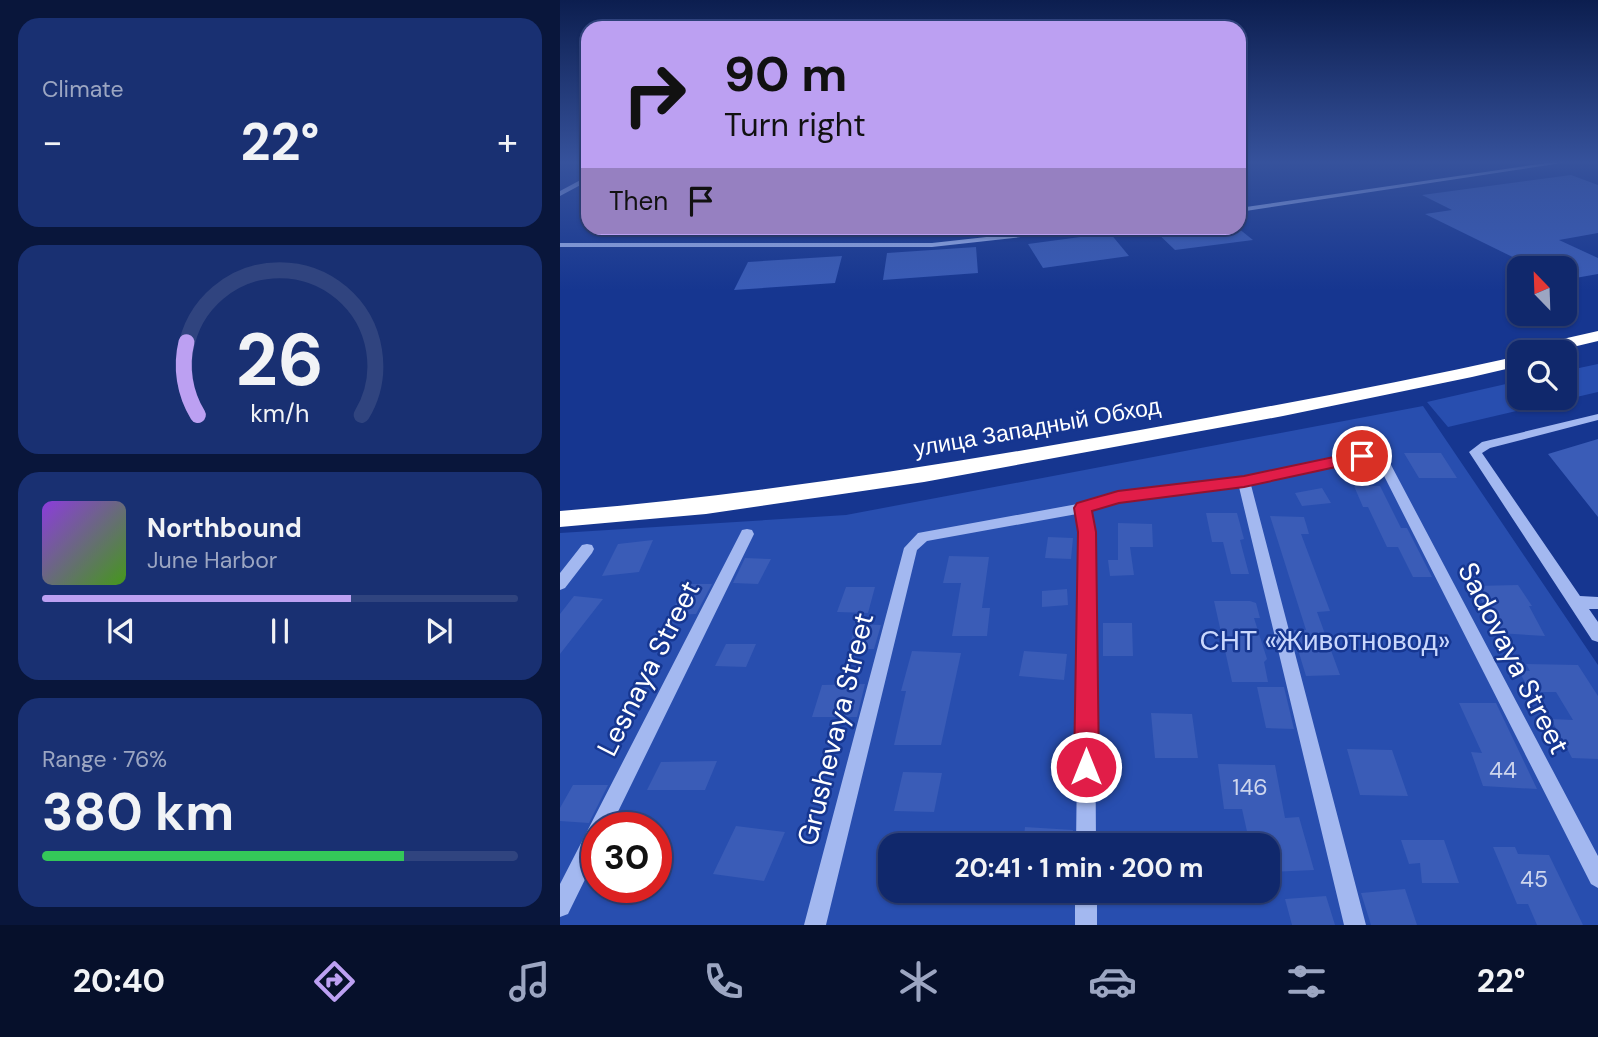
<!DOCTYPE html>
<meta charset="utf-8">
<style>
:root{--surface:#10286c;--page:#193072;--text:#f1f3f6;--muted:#9ca6c2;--line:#30447f;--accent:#bca0f2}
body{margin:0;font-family:"DM Sans",sans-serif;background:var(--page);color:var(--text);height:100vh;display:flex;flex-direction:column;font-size:26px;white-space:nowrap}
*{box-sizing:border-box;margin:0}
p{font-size:23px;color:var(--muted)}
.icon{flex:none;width:38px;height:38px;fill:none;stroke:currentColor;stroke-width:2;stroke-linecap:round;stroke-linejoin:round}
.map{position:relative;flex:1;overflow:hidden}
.panel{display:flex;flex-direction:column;gap:18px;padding:18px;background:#09163b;width:560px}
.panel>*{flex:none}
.banner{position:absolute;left:21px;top:21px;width:665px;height:214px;border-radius:21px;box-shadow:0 2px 5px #0004,0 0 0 2px var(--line);background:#bca0f2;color:#111;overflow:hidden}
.needle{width:46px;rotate:337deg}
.buttons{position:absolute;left:947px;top:256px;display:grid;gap:14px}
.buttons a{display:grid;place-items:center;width:70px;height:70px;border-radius:14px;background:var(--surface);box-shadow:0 2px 5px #0004,0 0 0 2px var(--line);font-size:35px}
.speed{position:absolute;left:21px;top:812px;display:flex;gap:14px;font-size:35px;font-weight:700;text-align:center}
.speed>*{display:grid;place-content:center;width:91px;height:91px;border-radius:50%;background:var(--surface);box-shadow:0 2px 5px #0004,0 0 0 2px var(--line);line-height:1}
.speed .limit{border:10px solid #d22;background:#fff;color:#111}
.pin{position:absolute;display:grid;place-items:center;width:60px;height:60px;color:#fff;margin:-30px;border:4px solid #fff;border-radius:50%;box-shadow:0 2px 7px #0007}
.me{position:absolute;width:77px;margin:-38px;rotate:0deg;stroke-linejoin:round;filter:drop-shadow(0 0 5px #0008)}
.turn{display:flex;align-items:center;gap:24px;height:147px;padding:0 28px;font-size:32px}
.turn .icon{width:91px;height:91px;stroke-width:2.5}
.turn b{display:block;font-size:49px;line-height:60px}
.then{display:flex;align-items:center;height:66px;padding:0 28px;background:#0003;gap:14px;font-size:26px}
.big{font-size:52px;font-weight:700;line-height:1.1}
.panel .widget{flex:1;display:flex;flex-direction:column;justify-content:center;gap:10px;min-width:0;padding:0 24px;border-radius:21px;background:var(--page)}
.panel .dial{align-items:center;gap:0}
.dial svg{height:182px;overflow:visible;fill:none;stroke:var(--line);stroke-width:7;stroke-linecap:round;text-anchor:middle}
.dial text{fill:var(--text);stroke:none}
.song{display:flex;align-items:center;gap:21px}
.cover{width:84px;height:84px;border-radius:10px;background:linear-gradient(135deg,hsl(270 70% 55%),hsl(100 70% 35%))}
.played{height:7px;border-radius:4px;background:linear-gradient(90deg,var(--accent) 65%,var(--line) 65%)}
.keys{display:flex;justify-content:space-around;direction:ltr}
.heat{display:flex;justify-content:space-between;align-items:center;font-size:38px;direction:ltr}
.charge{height:10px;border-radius:5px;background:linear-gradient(90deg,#34c759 76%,var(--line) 0)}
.trip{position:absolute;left:318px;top:833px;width:402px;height:70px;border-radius:21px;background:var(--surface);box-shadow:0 2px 5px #0004,0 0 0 2px var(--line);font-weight:700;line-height:70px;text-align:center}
.tabs{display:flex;height:112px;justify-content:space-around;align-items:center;background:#06102b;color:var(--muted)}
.tabs .icon{width:49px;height:49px}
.tabs .on{color:var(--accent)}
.tabs b{font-size:32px;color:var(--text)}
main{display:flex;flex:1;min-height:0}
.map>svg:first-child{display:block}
.green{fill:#284eaf;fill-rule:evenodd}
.building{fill:#3a5cb7}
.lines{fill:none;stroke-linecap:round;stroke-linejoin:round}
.minor{fill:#a3b8f0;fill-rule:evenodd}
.highway{fill:#fff;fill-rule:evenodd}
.route{fill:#e11d48;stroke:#92132f;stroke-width:2}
.labels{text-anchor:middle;stroke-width:5;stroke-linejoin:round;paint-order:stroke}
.street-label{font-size:23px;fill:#fff;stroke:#163690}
.near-number-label{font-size:23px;fill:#ced6ed}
.near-park-label{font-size:28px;fill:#c9d7fc;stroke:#163690}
.near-street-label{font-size:28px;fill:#fff;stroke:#163690}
</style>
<main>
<section class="panel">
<div class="widget"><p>Climate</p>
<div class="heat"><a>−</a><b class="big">22°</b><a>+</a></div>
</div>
<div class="widget dial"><svg viewBox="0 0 100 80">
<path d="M14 69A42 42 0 1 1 86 69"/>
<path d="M14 69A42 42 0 0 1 9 37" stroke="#bca0f2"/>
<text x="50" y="56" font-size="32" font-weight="700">26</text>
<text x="50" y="72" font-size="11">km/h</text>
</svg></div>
<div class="widget">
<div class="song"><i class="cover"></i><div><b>Northbound</b><p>June Harbor</p></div></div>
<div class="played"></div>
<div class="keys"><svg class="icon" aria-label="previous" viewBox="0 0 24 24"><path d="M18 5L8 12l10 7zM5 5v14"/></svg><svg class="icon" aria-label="pause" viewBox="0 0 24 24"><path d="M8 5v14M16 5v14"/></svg><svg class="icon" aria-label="next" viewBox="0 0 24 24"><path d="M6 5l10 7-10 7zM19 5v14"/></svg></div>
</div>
<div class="widget"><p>Range · 76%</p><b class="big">380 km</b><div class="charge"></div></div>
</section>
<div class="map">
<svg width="1038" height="925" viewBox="0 0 1038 925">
<rect width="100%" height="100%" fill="#163690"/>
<path class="green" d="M1038 364V392L888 427 867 402 959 381V397H1004L1005 371Z
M863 406 1038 665V925H0V533L286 515ZM37 828H96V887H37ZM331 845H709V891H331Z"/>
<path class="building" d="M1011 175 1038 185V233L999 240 1038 258V274L1004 280V268H975L865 214 892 210 862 195Z
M592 228H678L693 240 615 250Z
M550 233 569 256 483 268 468 244Z
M416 247 418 273 323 280 327 253Z
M282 256 275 283 174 290 188 262Z
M1038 439V517L988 454Z
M844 453H881L897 478H859Z
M794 486H820L841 528H847L872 577H853L838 547H827L808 507H803Z
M762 488 771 503 742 506 735 493Z
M646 513H677L684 539 680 540 689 574H671L663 542H652Z
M710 516 744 517 749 534H741L770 611 757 612 780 675 746 676 732 630H746Z
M558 523 592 524 593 547H570L574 575 550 576 548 560H558Z
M488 537 513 538 511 559 485 558Z
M93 540 79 572 42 576 58 544Z
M389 556 429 557 422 608H430L427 636H392L401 583H383Z
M185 558 211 559 198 584 173 583Z
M126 584H152L136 614 110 615Z
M958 585 972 606H969L985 636 938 633 914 586Z
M286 587H315L308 613 277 612Z
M507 589 508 605 482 607V591Z
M14 596 43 599 0 654V614Z
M654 601H690L696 603 700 618H694L707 659 704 662 708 682H672Z
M543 623H572L573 656H543Z
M296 624 321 625 314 649H296L298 645 290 644Z
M166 644H196L186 667 155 666Z
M352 651 401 653 381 745H334L346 691H341Z
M464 651 507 654 504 680 459 676Z
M966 664 1018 665 1038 696V759L1012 758 991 719 1013 720 996 692H970L959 671H970Z
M305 684 297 717H252L262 685Z
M697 687H724L734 729 706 728Z
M899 703H936L977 789 923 786 911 752 922 753Z
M591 713 632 714 638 758H595Z
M787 749 832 750 848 796 800 795Z
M157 761 145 790H87L101 762Z
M658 764 715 765 725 818 739 817 754 870 709 872V845H690L682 809H664Z
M343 772 382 773 374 812 334 811Z
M13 785H48L29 823 0 821V808Z
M176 826 225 832 204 881 153 874Z
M465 827 513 830 512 845H463Z
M841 840H884L899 883H862L860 863 849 864Z
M933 847H955L958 854 989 855 1023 925H977L968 904H957Z
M845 889 857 925H811L801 893Z
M766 896 775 925H732L725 899Z"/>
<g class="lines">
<path class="minor" d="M1000 161H1015L679 212V208Z
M28 176V181L0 196V191Z
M509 228H528L524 230 372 247H0V243H372Z
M1038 414V420L930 448 922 453 1020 596 1038 597V609H1029L1038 622V642L1032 640 909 452 922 442Z
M802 452 828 460 830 463 1038 856V888L1031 884 819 466 802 460 691 485 806 925H784L679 487 559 502 530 511 534 532 536 845H516L520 532 517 514 367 541 357 550 266 925H244L344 548 358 533 523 503 558 492 684 478Z
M187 529 192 530 194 534 50 828H37V855L8 914 0 917V884L180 534 182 530Z
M27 544 32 545 34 549 32 553 5 588 0 590V573L22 545Z
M515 891H537V925H515Z"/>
<path class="highway" d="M1038 331V341L992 352H961L963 348Z
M959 356V366L912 377 723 416 364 482 146 514 0 527V511C195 495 388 464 580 430 707 407 833 384 959 356Z"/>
</g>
<linearGradient id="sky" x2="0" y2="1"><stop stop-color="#0c1e4f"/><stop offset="0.56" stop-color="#36529c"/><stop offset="1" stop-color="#36529c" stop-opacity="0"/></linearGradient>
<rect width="1038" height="290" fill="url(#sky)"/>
<path class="route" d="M802 451 808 453 810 456 808 460 684 487 559 503 532 511 536 532 539 767 535 776 526 779 518 776 514 767 518 532 514 508 517 503 558 491 684 476Z"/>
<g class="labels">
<g class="street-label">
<text transform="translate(477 427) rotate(-10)" y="8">улица Западный Обход</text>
</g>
<g class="near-number-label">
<text x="943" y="778">44</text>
<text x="690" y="795">146</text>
<text x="974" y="887">45</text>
</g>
<g class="near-park-label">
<text x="765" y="650">СНТ «Животновод»</text>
</g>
<g class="near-street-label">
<text transform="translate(954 658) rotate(63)" y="10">Sadovaya Street</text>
<text transform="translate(88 668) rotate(-63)" y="10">Lesnaya Street</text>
<text transform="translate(275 729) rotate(-76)" y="10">Grushevaya Street</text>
</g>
</g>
</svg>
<div class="buttons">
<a><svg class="needle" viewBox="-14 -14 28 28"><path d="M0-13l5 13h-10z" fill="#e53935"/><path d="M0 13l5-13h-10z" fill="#9ca6c2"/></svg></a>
<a><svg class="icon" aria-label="search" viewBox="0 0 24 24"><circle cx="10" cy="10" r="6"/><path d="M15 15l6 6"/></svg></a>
</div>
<div class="speed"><div class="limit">30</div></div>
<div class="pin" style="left:802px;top:456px;background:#d93025"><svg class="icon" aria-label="arrive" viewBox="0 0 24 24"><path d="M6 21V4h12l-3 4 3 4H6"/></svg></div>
<svg class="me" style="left:526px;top:767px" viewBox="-20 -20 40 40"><circle r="17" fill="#e11d48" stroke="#fff" stroke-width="3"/><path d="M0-11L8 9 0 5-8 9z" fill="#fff"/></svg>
<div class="trip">20:41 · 1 min · 200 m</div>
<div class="banner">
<div class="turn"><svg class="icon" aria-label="right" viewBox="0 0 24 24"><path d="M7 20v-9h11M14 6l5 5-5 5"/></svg><div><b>90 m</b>Turn right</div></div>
<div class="then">Then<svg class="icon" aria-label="arrive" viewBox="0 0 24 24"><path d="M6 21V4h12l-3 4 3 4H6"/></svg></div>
</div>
</div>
</main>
<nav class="tabs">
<b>20:40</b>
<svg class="icon on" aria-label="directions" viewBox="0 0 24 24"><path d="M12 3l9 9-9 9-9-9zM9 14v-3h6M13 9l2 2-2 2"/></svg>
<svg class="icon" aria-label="music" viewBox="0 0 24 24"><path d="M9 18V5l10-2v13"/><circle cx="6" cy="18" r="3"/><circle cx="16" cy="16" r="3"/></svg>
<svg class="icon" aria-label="phone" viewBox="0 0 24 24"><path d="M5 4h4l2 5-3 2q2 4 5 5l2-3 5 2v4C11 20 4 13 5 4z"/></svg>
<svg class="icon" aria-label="climate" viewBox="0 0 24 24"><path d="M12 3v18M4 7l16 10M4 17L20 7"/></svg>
<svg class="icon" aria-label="car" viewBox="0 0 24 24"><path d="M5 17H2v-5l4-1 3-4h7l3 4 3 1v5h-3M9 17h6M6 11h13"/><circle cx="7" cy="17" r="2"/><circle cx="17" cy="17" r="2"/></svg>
<svg class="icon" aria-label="filters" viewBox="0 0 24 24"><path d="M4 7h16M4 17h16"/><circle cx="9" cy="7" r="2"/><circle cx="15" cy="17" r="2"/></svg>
<b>22°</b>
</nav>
